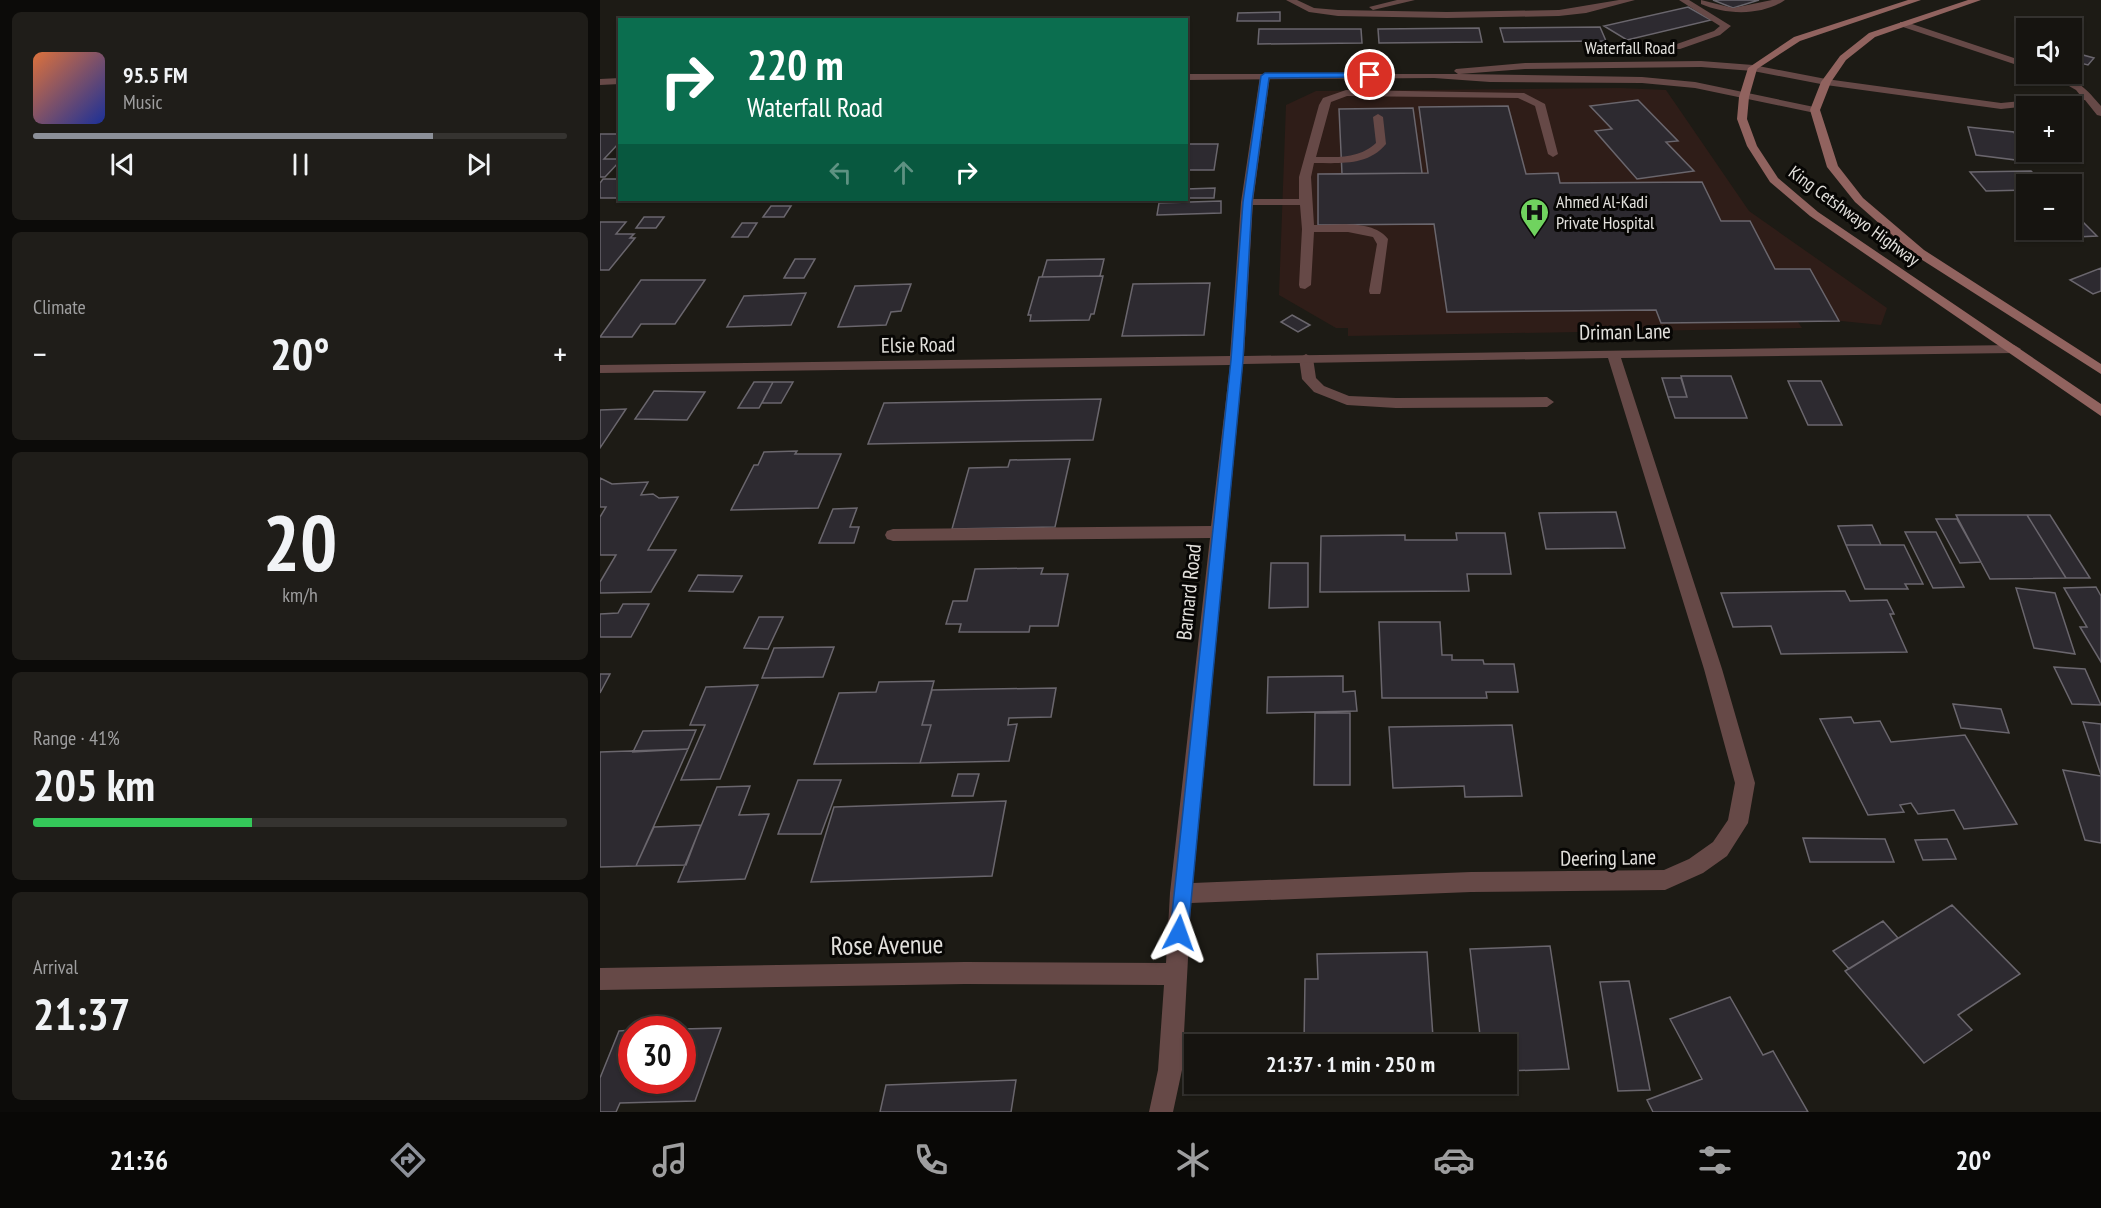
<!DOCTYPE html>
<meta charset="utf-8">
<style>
:root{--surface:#161410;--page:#1f1d19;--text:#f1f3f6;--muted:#9e9e9f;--line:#353330;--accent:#8c9099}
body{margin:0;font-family:"PT Sans Narrow",sans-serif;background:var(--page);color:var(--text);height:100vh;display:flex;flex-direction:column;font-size:22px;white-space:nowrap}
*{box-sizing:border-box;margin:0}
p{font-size:20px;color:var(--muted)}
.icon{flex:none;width:33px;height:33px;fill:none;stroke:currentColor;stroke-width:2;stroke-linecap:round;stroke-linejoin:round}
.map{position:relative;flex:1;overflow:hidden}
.details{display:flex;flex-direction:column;gap:12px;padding:12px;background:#0c0b09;width:600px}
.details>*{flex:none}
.top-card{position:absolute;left:18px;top:18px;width:570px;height:183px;border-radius:0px;box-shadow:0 2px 4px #0004,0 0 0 2px var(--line);background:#0b6e4f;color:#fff;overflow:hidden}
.tools{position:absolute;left:1416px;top:18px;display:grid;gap:12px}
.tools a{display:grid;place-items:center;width:66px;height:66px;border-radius:0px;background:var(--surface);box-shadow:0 2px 4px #0004,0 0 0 2px var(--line);font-size:30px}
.speed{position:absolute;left:18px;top:1016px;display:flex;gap:12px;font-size:30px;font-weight:700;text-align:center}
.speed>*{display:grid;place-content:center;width:78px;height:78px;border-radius:50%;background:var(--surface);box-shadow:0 2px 4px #0004,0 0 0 2px var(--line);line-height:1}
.speed .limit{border:9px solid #d22;background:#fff;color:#111}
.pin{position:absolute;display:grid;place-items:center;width:51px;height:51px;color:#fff;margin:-26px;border:3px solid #fff;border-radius:50%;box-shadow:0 2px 6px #0007}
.me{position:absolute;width:66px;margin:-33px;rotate:4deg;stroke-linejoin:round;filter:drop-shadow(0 0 4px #0008)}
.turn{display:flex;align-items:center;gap:21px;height:126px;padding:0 30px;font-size:27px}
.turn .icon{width:78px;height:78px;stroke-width:2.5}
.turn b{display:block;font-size:42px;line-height:51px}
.lanes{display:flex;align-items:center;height:57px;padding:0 30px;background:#0003;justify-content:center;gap:30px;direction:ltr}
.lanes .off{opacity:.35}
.big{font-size:45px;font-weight:700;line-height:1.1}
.details .widget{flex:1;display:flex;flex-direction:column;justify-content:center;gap:9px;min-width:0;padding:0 21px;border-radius:9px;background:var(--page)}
.details .dial{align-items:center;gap:0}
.dial b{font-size:78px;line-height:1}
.song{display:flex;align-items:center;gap:18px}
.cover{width:72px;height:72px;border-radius:9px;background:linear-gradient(135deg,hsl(20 70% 55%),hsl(230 70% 35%))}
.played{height:6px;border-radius:3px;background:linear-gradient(90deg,var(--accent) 75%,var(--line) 75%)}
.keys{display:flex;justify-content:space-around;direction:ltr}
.heat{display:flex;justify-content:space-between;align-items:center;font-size:33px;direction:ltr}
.charge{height:9px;border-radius:4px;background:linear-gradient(90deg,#34c759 41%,var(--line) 0)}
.trip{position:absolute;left:584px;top:1034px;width:333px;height:60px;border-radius:0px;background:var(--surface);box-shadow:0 2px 4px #0004,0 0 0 2px var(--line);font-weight:700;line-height:60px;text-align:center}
.tab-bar{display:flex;height:96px;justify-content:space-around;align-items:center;background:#090806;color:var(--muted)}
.tab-bar .icon{width:42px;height:42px}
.tab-bar .current{color:var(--accent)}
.tab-bar b{font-size:27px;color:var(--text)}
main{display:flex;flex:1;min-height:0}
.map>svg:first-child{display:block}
.medical{fill:#2f1d18}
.building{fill:#2d2a30;stroke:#6a666d;stroke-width:1.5}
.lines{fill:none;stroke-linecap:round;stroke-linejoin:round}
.service{fill:#664947;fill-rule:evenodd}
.minor{fill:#664947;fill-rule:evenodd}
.tertiary{fill:#664947;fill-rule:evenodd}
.secondary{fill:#91635f;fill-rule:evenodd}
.route{fill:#1a73e8;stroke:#114b97;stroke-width:1.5}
.labels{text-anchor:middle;stroke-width:6;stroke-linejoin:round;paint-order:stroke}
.far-street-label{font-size:18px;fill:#e2e0dc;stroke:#070604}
.far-poi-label{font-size:18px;fill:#e2e0dc;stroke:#070604;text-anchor:start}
.street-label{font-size:21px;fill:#e2e0dc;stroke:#070604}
.near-street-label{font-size:26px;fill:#e2e0dc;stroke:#070604}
</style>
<main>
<section class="details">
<div class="widget">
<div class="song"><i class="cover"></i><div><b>95.5 FM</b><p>Music</p></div></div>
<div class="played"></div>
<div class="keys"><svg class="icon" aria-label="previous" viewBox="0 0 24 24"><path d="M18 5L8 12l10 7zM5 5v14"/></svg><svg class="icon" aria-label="pause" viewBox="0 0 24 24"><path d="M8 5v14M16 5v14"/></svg><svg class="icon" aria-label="next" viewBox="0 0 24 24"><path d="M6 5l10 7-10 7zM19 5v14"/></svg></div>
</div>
<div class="widget"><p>Climate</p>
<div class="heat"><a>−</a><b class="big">20°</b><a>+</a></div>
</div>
<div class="widget dial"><b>20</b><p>km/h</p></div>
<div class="widget"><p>Range · 41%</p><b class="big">205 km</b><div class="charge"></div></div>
<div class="widget"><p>Arrival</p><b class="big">21:37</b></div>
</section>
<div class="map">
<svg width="1501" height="1112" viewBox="0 0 1501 1112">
<rect width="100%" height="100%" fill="#1d1b15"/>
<path class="medical" d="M1020 88 1066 90 1149 211 1287 308 1281 325 1241 321 1198 322 1202 328 748 336V328H736L679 295 686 105 716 91Z"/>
<path class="building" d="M1113 0H1159L1133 8Z
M1088 7 1111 20 1027 40 1004 26Z
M680 12V21H637L638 13Z
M1000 27 1006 41 904 42 900 28Z
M879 28 882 42 779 43 778 29Z
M659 29H761L762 43 658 44Z
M1472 52 1494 58 1488 65 1472 61Z
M1038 100 1078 141 1066 142 1094 171 1037 179 995 131 1012 129 990 106Z
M908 106 926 174 958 173 960 183 1102 182 1121 221H1150L1175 269H1210L1239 321 1061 323 1056 310 847 312 834 224 718 225V174L828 173 819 107Z
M813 108 822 173 742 174 739 109Z
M1368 127 1414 132 1424 161 1376 155Z
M0 134H20V142L4 159H20V161L5 177H0Z
M586 144H618L614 170H586Z
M1431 171 1444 184H1426V190L1386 191 1370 172Z
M3 179H20V198H0V183Z
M615 188 614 198H586V189Z
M621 201V213L557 215 559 203Z
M1472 204 1482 215H1476L1497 236 1453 238 1445 230H1472Z
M171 206H191L184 217H163Z
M44 217H64L56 228H36Z
M0 222H26L16 234H34L30 238H35L9 270H0Z
M142 223H157L148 237H132Z
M195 259H215L204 278H184Z
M504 259 500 276 442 277 447 260Z
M1501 268V291L1493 294 1470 280Z
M503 276 494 314H491L489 320 430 321 431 315H428L439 277Z
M41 280H105L75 324H41L32 337H0Z
M610 283 604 335 522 336 533 284Z
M311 284 301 311 291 312 286 325 238 327 255 286Z
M206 293 191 325 127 327 144 296Z
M692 315 710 325 698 332 681 322Z
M1081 376H1131L1147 418H1075L1068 397H1087Z
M1062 378H1081L1087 397H1068Z
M1188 381H1221L1242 425H1208Z
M154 382H173L159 408H138Z
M173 382H193L181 403H162Z
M54 391 105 392 87 420 35 419Z
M501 399 493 440 268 444 284 403Z
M26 409 0 448V410Z
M197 451 195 454H241L218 508 131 510 154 465H158L164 452Z
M470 459 455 527 352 529 369 468 408 467 410 460Z
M0 478 12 484 48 482 41 495 53 494 59 498 78 497 48 550H76L51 592 0 593V582L16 555H0V517L6 507H0Z
M257 508 250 527H259L254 543H219L233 509Z
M1016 512 1025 548 946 549 939 513Z
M1356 515H1427L1466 578 1390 579Z
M1427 515H1450L1490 578H1466Z
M1336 519H1357L1381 562 1360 563Z
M1272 525 1281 545H1246L1238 526Z
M1305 532H1336L1364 587 1333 588Z
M856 533H905L911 574H867L869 591 720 592 721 536 805 535V540H857Z
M1246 545H1304L1323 584H1305L1308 589H1265Z
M671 563H708V607L669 608Z
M443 568 441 574H468L458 626H430L429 632H359L361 624H346L353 601H367L375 569Z
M98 575 142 576 133 592 89 591Z
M1496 587 1501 596V662L1480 627H1487L1464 588Z
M1416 588 1455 593 1475 654 1434 648Z
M1245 591 1250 601 1287 600 1294 614H1290L1307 652 1181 654 1171 626 1133 627 1121 593Z
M23 604H49L31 637H0V614L18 613Z
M159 617H183L168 649 144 648Z
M779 622H840L842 655H852V660H883L884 664H914L918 692H886L887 698H782Z
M234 647 223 677 162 678 174 648Z
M1454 667 1485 669 1501 705 1472 704Z
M0 674H10L0 693Z
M743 676V692L755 691 757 711 667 713 668 677Z
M334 681 322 725H331L320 763 214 764 239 693 276 692 279 682Z
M158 685 120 779 81 780 105 725H90L106 687Z
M456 688 451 717 409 718 408 725 417 724 409 761 320 763 331 725H322L332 690Z
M1353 704 1401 709 1409 733 1361 728Z
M715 713H750V785H714Z
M1251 717 1254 723 1280 721 1291 742 1365 735 1417 824 1364 829 1354 810 1318 814 1311 803 1300 805 1304 812 1268 815 1220 719Z
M1483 722 1501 724V775Z
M912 725 922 796 865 797 864 786 793 788 789 727Z
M96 730 88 749 33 752 43 731Z
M88 749 36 866 0 867V752Z
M1463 770 1501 776V843L1485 840Z
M358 774H379L373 796H352Z
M198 780H241L221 834H178Z
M150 786 139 815 169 814 145 879 78 882 117 787Z
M406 801 392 876 211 882 234 807Z
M101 825 86 865 36 866 54 827Z
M1203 838 1285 839 1294 862H1210Z
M1347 839 1356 859 1323 860 1315 840Z
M1352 905 1420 974 1358 1015 1372 1030 1324 1063 1245 971Z
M1283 921 1298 938 1249 969 1233 951Z
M950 946 969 1069 906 1071V1044H881L870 949Z
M827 952 833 1037H808V1044H704L705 979H718L717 954Z
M1029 981 1050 1090 1018 1091 1000 982Z
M1130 997 1163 1055 1173 1051 1208 1112H1053L1047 1100 1102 1079 1070 1019Z
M121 1028 95 1101 20 1103 16 1112H0V1078L19 1031 32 1030V1080H82V1029Z
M416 1080 411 1112H280L286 1085Z
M704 1083H810L811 1092 704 1095Z"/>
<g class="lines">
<path class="service" d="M686 0H697L714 8 738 10 847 12 959 10 1019 0H1035L986 13 959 16 847 18 738 16 709 12Z
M797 0H815L773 10 769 7Z
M1079 0H1089L1131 26 1120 35 1080 49H1074V45L1114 31 1120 26Z
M1101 0 1133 8 1172 0H1185C1162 16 1126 15 1101 4Z
M746 90 924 93 945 104 958 154 953 157 948 154 935 106 918 98 747 96 731 102 716 157C737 157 759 159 776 143L773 117 778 114 783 117 786 144C768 166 740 163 714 163L711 177 714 225C736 225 773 219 788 239L781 291 780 294H770L769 291 777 244 773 237 748 232H714L711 285 705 289 700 288 699 285 702 229 700 205H647L641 202 647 199H699V177L719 105 723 98Z
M706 354 713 358 716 378 724 386 749 396 796 398 947 397 954 402 947 407 796 408 747 405 714 392 702 379 699 358Z"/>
<path class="minor" d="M1300 22H1306L1426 62V68L1300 26Z
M665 73 670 76 653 202 644 356 1414 345 1421 349 1414 353 1021 358 1122 669 1155 783 1148 823 1127 856 1103 873 1065 890 871 892 591 903 582 1070 573 1112H549L558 1070 564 985 365 984 0 990V968L365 962 566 963 570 893 610 538 293 541 287 539 285 535 287 531 293 529 611 526 630 365 0 373V365L630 356 641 202 660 76ZM1008 358 1104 669 1135 783 1128 820 1113 842 1089 859 1064 870 871 872 593 883 643 364Z
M1448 74C1472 72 1488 91 1501 106V116L1497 115 1485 100 1401 109 1226 85 1221 82 1226 79 1401 103 1480 95 1476 90Z"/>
<path class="tertiary" d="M1101 61 1153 65 1226 79 1231 82 1226 85 1153 71 1101 67 925 69 860 74 1042 77 1095 82 1219 108V112L1215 113 1095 88 1042 83 890 82 834 78 586 80V74H858L854 71 856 69 925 63Z
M20 78V84L0 85V79Z"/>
<path class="secondary" d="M1308 0H1321L1200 41 1157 69 1149 97 1147 119 1157 146 1178 178 1218 212 1501 404V416L1210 216 1170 182 1147 146 1137 119 1139 97 1148 68 1194 37Z
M1368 0H1381L1275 37 1246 60 1231 82 1220 110 1238 166 1263 198 1324 250 1501 364V374L1316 256 1255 202 1227 167 1210 110 1221 82 1240 56 1269 33Z"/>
</g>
<path class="route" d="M770 73H773V77L669 78 652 202 643 360 588 933 585 939 579 942 572 939 570 933 631 360 643 202 661 76 665 73Z"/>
<defs>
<symbol id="hospital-pin" viewBox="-11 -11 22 30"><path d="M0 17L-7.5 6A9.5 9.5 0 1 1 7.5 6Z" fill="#70d35f" stroke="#070604"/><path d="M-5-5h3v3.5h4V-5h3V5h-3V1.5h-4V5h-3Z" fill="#111"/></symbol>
</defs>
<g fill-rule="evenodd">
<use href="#hospital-pin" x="918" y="196" width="33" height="45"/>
</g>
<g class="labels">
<g class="far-street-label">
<text x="1030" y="54">Waterfall Road</text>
<text transform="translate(1254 216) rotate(36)" y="6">King Cetshwayo Highway</text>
</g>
<g class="far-poi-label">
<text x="956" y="208">Ahmed Al-Kadi<tspan x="956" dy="21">Private Hospital</tspan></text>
</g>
<g class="street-label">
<text transform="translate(1025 332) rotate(-1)" y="7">Driman Lane</text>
<text transform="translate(318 345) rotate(-1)" y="7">Elsie Road</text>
<text transform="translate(589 592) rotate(-84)" y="7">Barnard Road</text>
<text transform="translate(1008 858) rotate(-1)" y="7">Deering Lane</text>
</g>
<g class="near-street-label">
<text transform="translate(287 945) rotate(-1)" y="9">Rose Avenue</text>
</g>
</g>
</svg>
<div class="tools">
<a><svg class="icon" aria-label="sound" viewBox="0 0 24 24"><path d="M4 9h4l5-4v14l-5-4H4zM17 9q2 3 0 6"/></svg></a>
<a>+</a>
<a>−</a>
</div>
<div class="speed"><div class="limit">30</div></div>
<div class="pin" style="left:770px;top:75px;background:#d93025"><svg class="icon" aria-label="arrive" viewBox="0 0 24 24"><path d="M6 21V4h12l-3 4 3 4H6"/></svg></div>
<svg class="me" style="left:579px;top:933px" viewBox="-20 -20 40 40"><path d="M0-17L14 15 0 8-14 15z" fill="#1a73e8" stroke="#fff" stroke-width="4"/></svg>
<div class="trip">21:37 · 1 min · 250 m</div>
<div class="top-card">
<div class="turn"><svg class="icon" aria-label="right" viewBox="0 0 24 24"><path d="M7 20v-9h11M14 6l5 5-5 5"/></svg><div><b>220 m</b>Waterfall Road</div></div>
<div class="lanes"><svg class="icon off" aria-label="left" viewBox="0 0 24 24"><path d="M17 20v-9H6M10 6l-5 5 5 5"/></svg><svg class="icon off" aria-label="ahead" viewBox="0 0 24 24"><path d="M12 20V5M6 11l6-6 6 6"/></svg><svg class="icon" aria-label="right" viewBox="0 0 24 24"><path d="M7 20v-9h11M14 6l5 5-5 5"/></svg></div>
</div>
</div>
</main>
<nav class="tab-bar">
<b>21:36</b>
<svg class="icon current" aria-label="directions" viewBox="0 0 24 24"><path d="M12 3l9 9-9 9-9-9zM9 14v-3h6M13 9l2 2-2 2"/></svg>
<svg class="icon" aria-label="music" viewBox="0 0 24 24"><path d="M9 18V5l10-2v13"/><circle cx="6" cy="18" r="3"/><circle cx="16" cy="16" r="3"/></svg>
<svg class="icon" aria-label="phone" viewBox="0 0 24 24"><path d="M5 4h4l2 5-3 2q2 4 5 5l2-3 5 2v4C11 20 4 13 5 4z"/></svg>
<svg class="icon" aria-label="climate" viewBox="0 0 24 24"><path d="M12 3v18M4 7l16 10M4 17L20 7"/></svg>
<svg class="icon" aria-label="car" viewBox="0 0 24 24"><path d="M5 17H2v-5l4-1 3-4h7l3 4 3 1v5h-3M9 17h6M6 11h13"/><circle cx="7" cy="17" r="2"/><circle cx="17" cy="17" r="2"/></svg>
<svg class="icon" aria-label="filters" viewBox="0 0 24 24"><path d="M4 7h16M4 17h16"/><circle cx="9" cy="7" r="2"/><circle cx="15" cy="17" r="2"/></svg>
<b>20°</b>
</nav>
